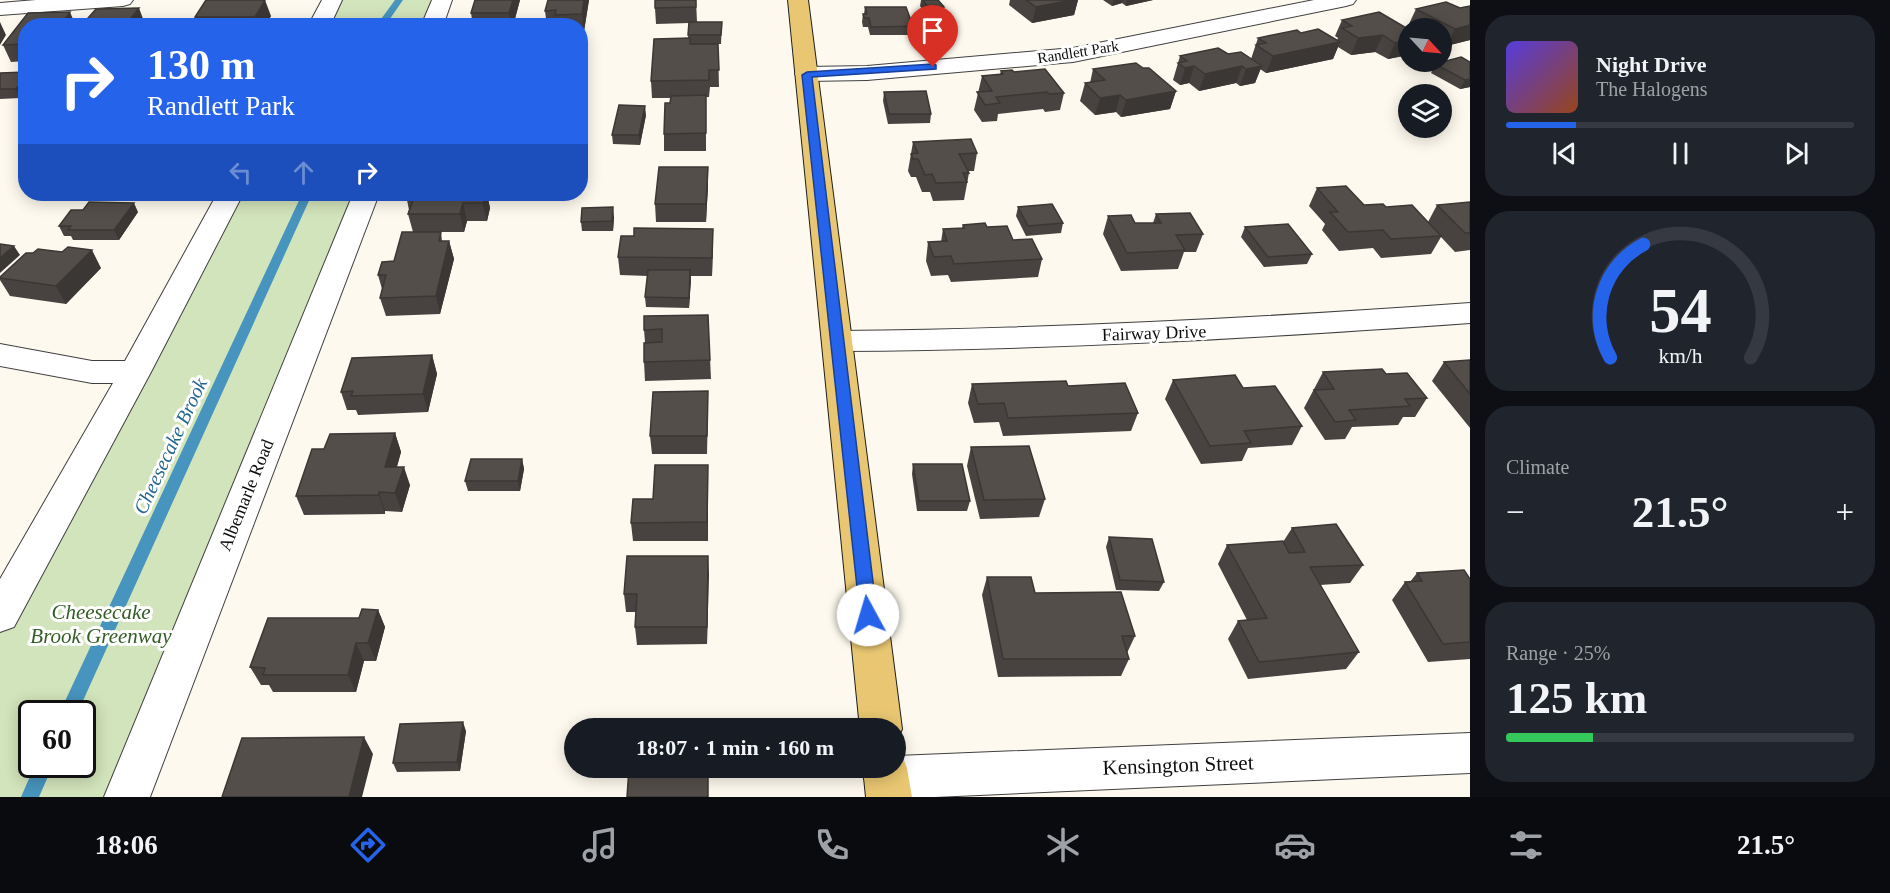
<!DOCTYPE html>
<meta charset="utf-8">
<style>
:root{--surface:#171b24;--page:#20242c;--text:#f1f3f6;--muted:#9ea1a6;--line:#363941;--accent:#2563eb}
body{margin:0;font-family:Georgia,serif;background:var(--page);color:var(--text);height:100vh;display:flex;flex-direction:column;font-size:22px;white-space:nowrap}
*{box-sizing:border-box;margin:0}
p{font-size:20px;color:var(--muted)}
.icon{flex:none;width:33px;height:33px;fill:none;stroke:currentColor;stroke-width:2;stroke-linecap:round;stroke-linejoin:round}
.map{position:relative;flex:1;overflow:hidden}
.sheet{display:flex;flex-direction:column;gap:15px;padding:15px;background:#0d0f14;width:420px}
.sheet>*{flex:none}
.banner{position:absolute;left:18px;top:18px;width:570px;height:183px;border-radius:24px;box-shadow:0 3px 15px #0003;background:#2563eb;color:#fff;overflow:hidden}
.needle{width:39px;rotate:116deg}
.tools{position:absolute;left:1398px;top:18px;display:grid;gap:12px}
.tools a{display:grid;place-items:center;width:54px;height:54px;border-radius:50%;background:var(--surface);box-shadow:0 3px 15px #0003;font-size:30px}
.speed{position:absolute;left:18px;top:700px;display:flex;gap:12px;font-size:30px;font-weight:700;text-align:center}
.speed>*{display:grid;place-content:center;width:78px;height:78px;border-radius:50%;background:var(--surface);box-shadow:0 3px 15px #0003;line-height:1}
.speed .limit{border:3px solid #111;border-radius:9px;background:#fff;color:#111}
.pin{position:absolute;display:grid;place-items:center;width:51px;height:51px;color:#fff;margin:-62px -26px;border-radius:50% 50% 50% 0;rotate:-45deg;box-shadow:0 0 6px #0007}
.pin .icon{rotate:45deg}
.me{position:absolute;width:66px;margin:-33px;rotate:354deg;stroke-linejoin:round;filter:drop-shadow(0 0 4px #0008)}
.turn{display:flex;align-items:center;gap:21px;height:126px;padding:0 30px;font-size:27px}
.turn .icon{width:78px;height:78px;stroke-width:2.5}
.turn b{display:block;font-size:42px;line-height:51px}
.lanes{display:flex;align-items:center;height:57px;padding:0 30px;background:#0003;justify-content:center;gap:30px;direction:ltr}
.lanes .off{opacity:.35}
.big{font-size:45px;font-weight:800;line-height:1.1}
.sheet .widget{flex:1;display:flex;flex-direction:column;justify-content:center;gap:9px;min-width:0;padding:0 21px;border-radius:24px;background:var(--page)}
.sheet .dial{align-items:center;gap:0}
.dial svg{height:156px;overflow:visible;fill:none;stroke:var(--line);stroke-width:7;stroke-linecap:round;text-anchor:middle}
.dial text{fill:var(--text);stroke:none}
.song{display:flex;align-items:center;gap:18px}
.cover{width:72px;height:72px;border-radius:9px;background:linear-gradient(135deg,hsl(250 70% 55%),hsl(20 70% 35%))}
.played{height:6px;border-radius:3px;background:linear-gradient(90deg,var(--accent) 20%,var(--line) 20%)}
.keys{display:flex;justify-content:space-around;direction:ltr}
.heat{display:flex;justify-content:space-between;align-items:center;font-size:33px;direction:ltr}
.charge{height:9px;border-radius:4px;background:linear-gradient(90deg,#34c759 25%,var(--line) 0)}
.trip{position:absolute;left:564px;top:718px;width:342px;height:60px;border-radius:30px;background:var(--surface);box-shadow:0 3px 15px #0003;font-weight:800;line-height:60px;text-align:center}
.tab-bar{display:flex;height:96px;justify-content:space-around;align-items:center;background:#090b0e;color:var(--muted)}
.tab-bar .icon{width:42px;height:42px}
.tab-bar .selected{color:var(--accent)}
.tab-bar b{font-size:27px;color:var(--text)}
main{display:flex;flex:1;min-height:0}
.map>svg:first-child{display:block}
.green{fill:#d2e4bb;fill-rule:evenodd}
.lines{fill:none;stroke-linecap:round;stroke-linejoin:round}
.stream{fill:#4794be;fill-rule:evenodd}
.minor-casing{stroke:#404040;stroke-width:2}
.major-casing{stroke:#1e1e1e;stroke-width:2}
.minor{fill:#fff;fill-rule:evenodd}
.major{fill:#e9c772;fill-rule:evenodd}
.wall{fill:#484340}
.shaded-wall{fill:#3b3734}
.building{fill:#544e4a;stroke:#3b3734;stroke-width:1.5}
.route{fill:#2563eb;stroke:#184099;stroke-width:1.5}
.labels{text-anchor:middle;stroke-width:6;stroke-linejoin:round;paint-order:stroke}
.far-street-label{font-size:15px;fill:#0d0d0d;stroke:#fff}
.street-label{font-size:18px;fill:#0d0d0d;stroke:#fff}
.water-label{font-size:20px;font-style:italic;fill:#246590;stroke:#fff}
.near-park-label{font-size:21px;font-style:italic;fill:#325d24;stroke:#fff}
.near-street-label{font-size:21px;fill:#0d0d0d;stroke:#fff}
</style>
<main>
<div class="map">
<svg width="1470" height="797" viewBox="0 0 1470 797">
<rect width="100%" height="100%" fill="#fdf9ee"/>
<path class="green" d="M332 0H440L430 25 318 26Z
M228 194H365L131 797H0V621ZM32 714H82V765H32Z"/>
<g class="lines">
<path class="stream" d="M395 0H403L385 26H376Z
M302 194H312L77 714H59Z
M35 765H53L39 797H21Z"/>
<defs>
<path id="minor" d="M36 0H133L130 4 123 6 0 15V3Z
M322 0H342L330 26H308Z
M432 0H452L443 26H421Z
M1314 0H1356L1353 4 1346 6 1073 62 867 80 807 81 799 79 795 74 799 69 807 67 867 66 1073 48Z
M217 194H243L151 372 14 627 0 632V579L113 383H92L0 366V344L92 361H125Z
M353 194H379L150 797H104Z
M1470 303V323C1259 338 1049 350 838 351L827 348 822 341 827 334 838 331C1049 329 1259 318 1470 303Z
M1470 733V773L935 797H880L870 793 864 778 868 768H896V756Z"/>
<path id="major" d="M788 0H808L902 729 896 743V729H860Z
M896 751 901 753 907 768 912 797H866L863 768H896Z"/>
</defs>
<use href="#minor" class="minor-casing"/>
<use href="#major" class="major-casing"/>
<use href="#minor" class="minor"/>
<use href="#major" class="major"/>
</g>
<path class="wall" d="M520 0 513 26H473L471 13Z
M589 0 584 31H580V26H547L545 11Z
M696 0 697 22H722L721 44H690H718L719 87H710L709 97H706V151H664V134L671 98H652L651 81 688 38 689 23 656 24 655 8Z
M921 0H938L944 7 942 16 928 17 920 6Z
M1010 0H1078L1074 15 1032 23 1009 5Z
M1103 0H1153L1126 6 1122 3 1112 6Z
M1470 6V40L1446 46 1442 43V28H1414L1408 26 1416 9 1460 8Z
M865 7 910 18 922 26 920 35H870L868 27H863L862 22 863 14H864Z
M271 16 265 26H198L195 17Z
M1342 20 1408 29V55L1388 59 1375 52 1351 55 1338 47 1333 59 1266 73 1260 69 1255 83 1240 86 1236 83 1199 91 1189 83 1180 85 1173 80 1180 56 1228 54 1251 59 1258 38 1301 33 1337 40 1338 38 1335 36Z
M26 26V61L11 62 3 45Z
M1461 57 1470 87 1460 89 1431 73 1435 64Z
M1143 68 1176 91 1170 109 1121 117 1116 112 1095 115 1080 101 1085 83H1090L1093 69Z
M1001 71 1014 72 1064 93 1060 110 1045 112 1043 109 998 114 997 121 982 122 974 110 982 76 1000 74Z
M26 72 21 98 0 99V73Z
M884 92 931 114 930 123 888 124 883 101Z
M646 115 640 145 613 144 612 135Z
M913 142 977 153 974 171H968L969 173 964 200 933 201 930 192H922L916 177H911L908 171Z
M708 167V185L706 222H656L655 204Z
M1317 188 1364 205 1386 207 1428 222 1437 205 1470 202V250L1455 252 1441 237 1431 254 1381 258 1373 248 1339 251 1322 230 1325 224 1309 206Z
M96 194H155L153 196 97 195Z
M406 194H487L490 208 487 221H467L464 232H413L408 214 409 210 406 195Z
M1018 207 1063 223 1061 233 1026 236 1016 216Z
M138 212 119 240H73L71 236H64L59 226Z
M1156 214 1203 234 1196 252H1184L1178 269 1121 271 1103 234 1108 216 1135 223H1153Z
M614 217 613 231H582L581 222Z
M963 225 987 227 1013 240 1042 259 1038 277 951 282 948 275 931 276 926 261 928 242H941L943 229 962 228Z
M1245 227 1312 254 1307 264 1264 267 1241 237Z
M713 229 712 276H691L689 308 646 307 645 297 648 276 620 275 618 257Z
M441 232 442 241H449L454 259 440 314 386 316 380 298 382 289 378 275 394 261Z
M62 252 101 268 66 304 10 296 0 280V277L33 253Z
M708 315 711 379 645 381 644 362 645 342 644 330Z
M432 355 437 374 428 412 358 415 356 410H347L341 392Z
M1470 360V428L1432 381 1444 362Z
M1323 372 1386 374 1427 398 1415 417H1403L1398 425 1352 427 1345 439 1325 440 1304 408Z
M1173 380 1243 388 1302 426 1292 445 1248 448 1242 461 1201 464 1165 399Z
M972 384 1068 386 1138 413 1131 431 1003 436 999 422 974 423 968 403Z
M708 410 707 454H652L650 436Z
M395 433 401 452 397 467 410 485 402 512 385 511V514L304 515 296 496 324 449Z
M971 447 1045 499 1039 517 980 519 967 466Z
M522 459 524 469 520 491H468L465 481Z
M913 464 970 501 967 511H917L912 474Z
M708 484V541H633L631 523 653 499Z
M1292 528 1363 565 1350 583 1320 585 1359 652 1346 669 1248 679 1228 639 1238 621 1247 620 1218 564 1227 545 1283 542Z
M1109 537 1164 582 1159 591 1116 590 1106 547Z
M708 556 707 644 637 645 635 627 636 612H626L624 594Z
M1417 573 1470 579V659L1428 662 1392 600 1405 582H1410Z
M987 577 1035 593 1135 636 1127 653 1129 659 1121 676 998 677 982 595Z
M378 610 385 627 376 661H364L356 692H273L269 685H261L250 667Z
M466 731 460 771 397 772 393 763Z"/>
<path class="shaded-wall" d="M265 0 271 16 265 26H258L255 17Z
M513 0H520L513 26H511L509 13Z
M584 0H589L584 31 582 14Z
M1072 0H1078L1074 15 1032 23 1036 7Z
M1114 0H1123L1122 3 1112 6Z
M1127 0H1153L1126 6Z
M139 8 145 24 144 26H125Z
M70 12 76 26H60Z
M0 22 6 35 0 45Z
M1470 25V40L1446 46 1455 29Z
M1383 35 1375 52 1351 55 1358 38Z
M1408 40V55L1388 59 1395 43Z
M1340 42 1333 59 1266 73 1273 56Z
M1194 66 1189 83 1180 85 1185 68Z
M1242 66 1236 83 1199 91 1205 74Z
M1262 66 1255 83 1240 86 1246 69Z
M581 71 582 80 580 87V74Z
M26 77V92L21 98 16 89Z
M1470 79V87L1460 89 1465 80Z
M1176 91 1170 109 1121 117 1126 100Z
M1120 95 1116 112 1095 115 1100 98Z
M645 106 646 115 640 145 639 135Z
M708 167V185L706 222V204Z
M480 194H487L490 208 487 221Z
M134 203 138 212 119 240 114 230Z
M463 203 467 221 464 232 460 214Z
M613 207 614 217 613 231 612 221Z
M713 229V247L712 276V258Z
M449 241 454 259 440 314 436 296Z
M14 246 20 255 0 273V258Z
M92 250 101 268 66 304 56 286Z
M690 270 691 280 689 308V298Z
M432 355 437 374 428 412 423 394Z
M395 433 401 452 391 486 385 467Z
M522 459 524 469 520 491 518 481Z
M708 465V541L707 522Z
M404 467 410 485 402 512 395 493Z
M379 492 385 511V514L379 495Z
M708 556 709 574 707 644V627Z
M378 610 385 627 376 661 368 643Z
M356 643 364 661 356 692 348 675Z
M463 722 466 731 460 771 457 762Z
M364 737 373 754 362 797H349Z"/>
<path class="building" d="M206 0H265L255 17H195Z
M475 0H513L509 13H471Z
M548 0H584L582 14 555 15 556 10 545 11Z
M655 0H696V7L655 8Z
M923 0H938L944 7 929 9Z
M1026 0H1072L1036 7Z
M1446 2 1460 8 1470 6V25L1455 29 1416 9Z
M865 7H906L910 18H919L922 26 871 27 869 18H864L863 14H867Z
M139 8 125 26H81L96 9Z
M70 12 60 26H26V44L3 45 28 13Z
M1379 12 1408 29V40L1395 43 1383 35 1358 38 1342 28 1352 26 1342 20Z
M689 22H722L721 35H688Z
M1318 29 1340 42 1273 56 1256 45 1266 43 1258 38 1297 30 1301 33Z
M690 38V44H718L719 70H709V80L651 81 654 39Z
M1218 48 1228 54 1241 52 1262 66 1246 69 1242 66 1205 74 1194 66 1185 68 1178 63 1187 61 1180 56Z
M1461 57 1470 62V79L1465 80 1435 64Z
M1136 63 1143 68H1149L1176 91 1126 100 1120 95 1100 98 1085 83 1105 80 1093 69Z
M1045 69 1064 93 1049 94 1047 92 996 97 1000 103 985 105 977 92 992 91 982 76 1003 74 1001 71 1012 70 1014 72Z
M26 72V77L16 89H0V73Z
M926 91 931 114H889L884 92Z
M706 95V133L664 134 665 103H670L671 96Z
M619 105 645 106 639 135H612Z
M971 139 977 153 959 154 969 173H963L967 182 936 183 932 174 925 175 918 159H913L911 154 918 153 913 142Z
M659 167H708L706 204H655Z
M1346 186 1364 205 1383 204 1386 207 1412 205 1441 236 1391 239 1383 230 1348 232 1330 212H1338L1317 188Z
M406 194H486L483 203H463L460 214H408L415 195H406Z
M89 202 134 203 114 230H68L71 226H59L71 210H83Z
M1470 202V233H1465L1437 205Z
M1052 204 1063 223 1028 226 1018 207Z
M613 207 612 221 581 222 582 208Z
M1190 213 1203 234 1176 235 1185 250 1127 253 1108 216 1131 215 1135 223H1161L1156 214Z
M985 223 987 227 1007 226 1013 240 1032 239 1042 259 954 264 951 256 934 257 928 242 947 241 943 229 964 228 963 225Z
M1288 224 1312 254 1268 257 1245 227Z
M634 228 713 229 712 258 618 257 621 236H634Z
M402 232H441L439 241H449L436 296 380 298 386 275H378L382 262 394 261Z
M0 244 14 246 0 258Z
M68 247 92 250 56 286 0 278V277L26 253H33L38 249 62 252Z
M648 270H690L689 298 645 297Z
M708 315 710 360 644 362V343L662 342V329L644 330V316Z
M432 355 423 394 351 396 353 391 341 392 352 358Z
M1470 360V394L1444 362Z
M1382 369 1386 374 1407 373 1427 398 1405 399 1410 406 1349 410 1356 420 1335 422 1314 390 1334 389 1323 372Z
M1235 375 1243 388 1275 386 1302 426 1244 431 1251 443 1210 446 1173 380Z
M1066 381 1068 386 1125 383 1138 413 1008 418 1004 403 978 404 972 384Z
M708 391 707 436H650L653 392Z
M395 433 385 467H404L395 493 379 492V495L296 496 312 449H324L330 434Z
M1029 446 1045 499 984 500 971 447Z
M471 459H522L518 481H465Z
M913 464H962L970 501H919Z
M655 465H708L707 522 631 523 633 499H653Z
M1336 524 1363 565 1310 567 1359 652 1259 662 1238 621 1267 618 1227 545 1283 541 1289 553 1305 552 1292 528Z
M1109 537 1152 539 1164 582 1120 580Z
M627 556H708L707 627H635L637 594H624Z
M1464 570 1470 579V642L1443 644 1405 582 1422 581 1417 573Z
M987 577H1031L1035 593 1121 592 1135 636H1122L1129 659H1003Z
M362 609 378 610 368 643H356L348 675H263L265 668 250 667 268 618H359Z
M463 722 457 762 393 763 400 724Z
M364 737 349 797H222L242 738Z
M629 768H708V797H627Z"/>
<path class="route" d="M933 64 936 65V69L812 77 877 615 874 620 868 622 863 620 860 615 802 75 807 72Z"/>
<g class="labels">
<g class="far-street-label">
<text transform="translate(1078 52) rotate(-9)" y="5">Randlett Park</text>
</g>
<g class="street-label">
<text transform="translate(1154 333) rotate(-2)" y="6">Fairway Drive</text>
<text transform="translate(246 495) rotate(-68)" y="6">Albemarle Road</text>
</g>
<g class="water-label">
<text transform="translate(170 446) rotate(-65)" y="7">Cheesecake Brook</text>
</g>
<g class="near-park-label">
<text x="101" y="619">Cheesecake<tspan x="101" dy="24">Brook Greenway</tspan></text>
</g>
<g class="near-street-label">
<text transform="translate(1178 765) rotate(-2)" y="7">Kensington Street</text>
</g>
</g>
</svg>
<div class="tools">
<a><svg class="needle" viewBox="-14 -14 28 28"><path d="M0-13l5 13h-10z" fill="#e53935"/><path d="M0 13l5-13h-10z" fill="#9ea1a6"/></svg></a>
<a><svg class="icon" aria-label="layers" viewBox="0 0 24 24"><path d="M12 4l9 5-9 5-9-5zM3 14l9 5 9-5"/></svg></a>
</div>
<div class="speed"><div class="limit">60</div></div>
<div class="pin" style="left:933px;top:67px;background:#d93025"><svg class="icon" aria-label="arrive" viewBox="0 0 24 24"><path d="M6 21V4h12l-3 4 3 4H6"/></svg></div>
<svg class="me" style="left:868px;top:615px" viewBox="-20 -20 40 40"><circle r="19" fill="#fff"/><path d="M0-13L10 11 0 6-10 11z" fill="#2563eb"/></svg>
<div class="trip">18:07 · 1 min · 160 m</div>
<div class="banner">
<div class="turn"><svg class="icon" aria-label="right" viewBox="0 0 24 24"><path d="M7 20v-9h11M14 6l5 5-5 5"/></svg><div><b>130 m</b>Randlett Park</div></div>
<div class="lanes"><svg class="icon off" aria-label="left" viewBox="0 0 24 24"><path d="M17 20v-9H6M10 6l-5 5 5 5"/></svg><svg class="icon off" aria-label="ahead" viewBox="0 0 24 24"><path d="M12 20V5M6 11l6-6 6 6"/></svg><svg class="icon" aria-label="right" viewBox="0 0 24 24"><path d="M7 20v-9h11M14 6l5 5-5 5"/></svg></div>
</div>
</div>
<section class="sheet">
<div class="widget">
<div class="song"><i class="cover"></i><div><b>Night Drive</b><p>The Halogens</p></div></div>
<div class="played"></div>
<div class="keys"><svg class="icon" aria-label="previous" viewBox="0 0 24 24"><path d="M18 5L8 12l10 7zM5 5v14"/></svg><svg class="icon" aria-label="pause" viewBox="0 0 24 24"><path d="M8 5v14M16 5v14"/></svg><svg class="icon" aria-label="next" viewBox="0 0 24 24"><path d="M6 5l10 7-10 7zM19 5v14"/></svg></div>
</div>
<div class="widget dial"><svg viewBox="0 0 100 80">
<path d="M14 69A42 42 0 1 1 86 69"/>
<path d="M14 69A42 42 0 0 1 31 11" stroke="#2563eb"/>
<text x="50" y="56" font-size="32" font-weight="700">54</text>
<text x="50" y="72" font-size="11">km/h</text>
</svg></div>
<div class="widget"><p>Climate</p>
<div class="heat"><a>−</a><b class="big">21.5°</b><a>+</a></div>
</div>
<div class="widget"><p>Range · 25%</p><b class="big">125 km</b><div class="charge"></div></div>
</section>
</main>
<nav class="tab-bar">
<b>18:06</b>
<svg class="icon selected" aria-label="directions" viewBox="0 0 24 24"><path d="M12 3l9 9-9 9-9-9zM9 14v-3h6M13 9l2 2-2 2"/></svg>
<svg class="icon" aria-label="music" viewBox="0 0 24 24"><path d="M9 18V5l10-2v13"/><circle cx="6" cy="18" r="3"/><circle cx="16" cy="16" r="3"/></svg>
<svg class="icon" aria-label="phone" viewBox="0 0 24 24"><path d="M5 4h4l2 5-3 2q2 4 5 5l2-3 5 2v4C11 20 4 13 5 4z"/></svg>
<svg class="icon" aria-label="climate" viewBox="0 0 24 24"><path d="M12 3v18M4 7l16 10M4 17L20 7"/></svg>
<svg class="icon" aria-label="car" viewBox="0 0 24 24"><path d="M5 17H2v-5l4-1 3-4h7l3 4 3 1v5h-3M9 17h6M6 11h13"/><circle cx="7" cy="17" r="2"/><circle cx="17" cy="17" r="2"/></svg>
<svg class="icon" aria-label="filters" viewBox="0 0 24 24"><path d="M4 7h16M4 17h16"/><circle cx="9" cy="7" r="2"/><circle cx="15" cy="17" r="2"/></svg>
<b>21.5°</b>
</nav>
